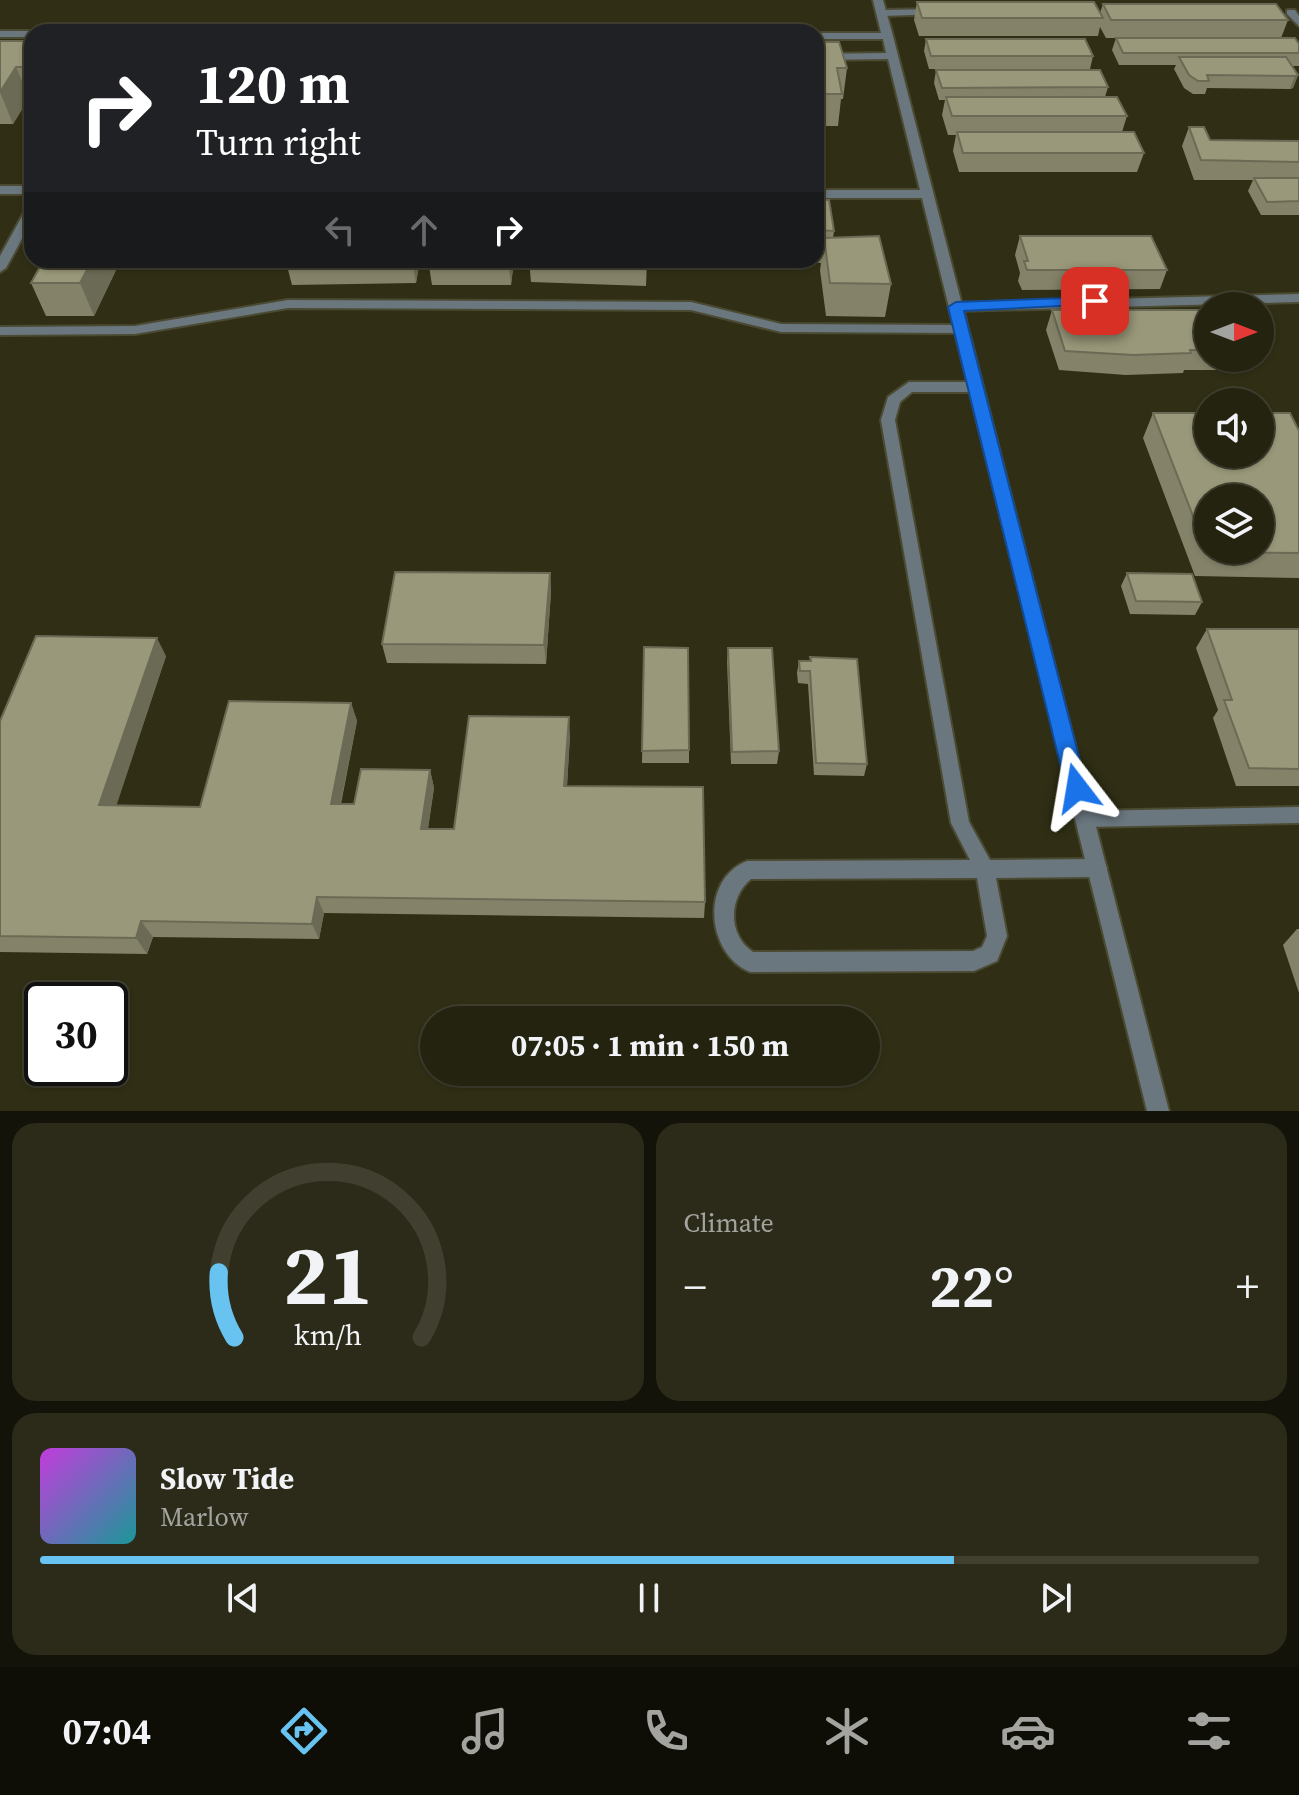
<!DOCTYPE html>
<meta charset="utf-8">
<style>
:root{--surface:#242310;--page:#2c2b19;--text:#f1f3f6;--muted:#a3a49f;--line:#414030;--accent:#69c3f1}
body{margin:0;font-family:"Source Serif 4",serif;background:var(--page);color:var(--text);height:100vh;display:flex;flex-direction:column;font-size:30px;white-space:nowrap}
*{box-sizing:border-box;margin:0}
p{font-size:26px;color:var(--muted)}
.icon{flex:none;width:44px;height:44px;fill:none;stroke:currentColor;stroke-width:2;stroke-linecap:round;stroke-linejoin:round}
.map{position:relative;height:1111px;overflow:hidden}
.details{display:flex;flex-direction:column;gap:12px;padding:12px;background:#141309;flex:1}
.details>*{flex:none}
.guide{position:absolute;left:24px;top:24px;width:800px;height:244px;border-radius:24px;box-shadow:0 2px 6px #0004,0 0 0 2px var(--line);background:#202124;color:#fff;overflow:hidden}
.needle{width:52px;rotate:90deg}
.controls{position:absolute;left:1194px;top:292px;display:grid;gap:16px}
.controls a{display:grid;place-items:center;width:80px;height:80px;border-radius:50%;background:var(--surface);box-shadow:0 2px 6px #0004,0 0 0 2px var(--line);font-size:40px}
.speed{position:absolute;left:24px;top:982px;display:flex;gap:16px;font-size:40px;font-weight:700;text-align:center}
.speed>*{display:grid;place-content:center;width:104px;height:104px;border-radius:50%;background:var(--surface);box-shadow:0 2px 6px #0004,0 0 0 2px var(--line);line-height:1}
.speed .limit{border:4px solid #111;border-radius:12px;background:#fff;color:#111}
.pin{position:absolute;display:grid;place-items:center;width:68px;height:68px;color:#fff;margin:-34px;border-radius:16px;box-shadow:0 4px 12px #0006}
.me{position:absolute;width:88px;margin:-44px;rotate:346deg;stroke-linejoin:round;filter:drop-shadow(0 0 6px #0008)}
.turn{display:flex;align-items:center;gap:28px;height:168px;padding:0 40px;font-size:36px}
.turn .icon{width:104px;height:104px;stroke-width:2.5}
.turn b{display:block;font-size:56px;line-height:68px}
.lanes{display:flex;align-items:center;height:76px;padding:0 40px;background:#0003;justify-content:center;gap:40px;direction:ltr}
.lanes .off{opacity:.35}
.big{font-size:60px;font-weight:700;line-height:1.1}
.details .widget{flex:1;display:flex;flex-direction:column;justify-content:center;gap:12px;min-width:0;padding:0 28px;border-radius:24px;background:var(--page)}
.details .dial{align-items:center;gap:0}
.dial svg{height:208px;overflow:visible;fill:none;stroke:var(--line);stroke-width:7;stroke-linecap:round;text-anchor:middle}
.dial text{fill:var(--text);stroke:none}
.song{display:flex;align-items:center;gap:24px}
.cover{width:96px;height:96px;border-radius:12px;background:linear-gradient(135deg,hsl(290 70% 55%),hsl(180 70% 35%))}
.played{height:8px;border-radius:4px;background:linear-gradient(90deg,var(--accent) 75%,var(--line) 75%)}
.keys{display:flex;justify-content:space-around;direction:ltr}
.heat{display:flex;justify-content:space-between;align-items:center;font-size:44px;direction:ltr}
.details .tiles{flex:1;display:grid;gap:12px;grid-template-columns:1fr 1fr}
.widget:last-child{grid-column:span 2}
.trip{position:absolute;left:420px;top:1006px;width:460px;height:80px;border-radius:40px;background:var(--surface);box-shadow:0 2px 6px #0004,0 0 0 2px var(--line);font-weight:700;line-height:80px;text-align:center}
.tabs{display:flex;height:128px;justify-content:space-around;align-items:center;background:#0e0e06;color:var(--muted)}
.tabs .icon{width:56px;height:56px}
.tabs .selected{color:var(--accent)}
.tabs b{font-size:36px;color:var(--text)}
.map>svg:first-child{display:block}
.lines{fill:none;stroke-linecap:round;stroke-linejoin:round}
.service-casing{stroke:#4b4a32;stroke-width:4}
.minor-casing{stroke:#4b4a32;stroke-width:4}
.service{fill:#6a777e;fill-rule:evenodd}
.minor{fill:#6a777e;fill-rule:evenodd}
.wall{fill:#848369}
.shaded-wall{fill:#6b6a55}
.building{fill:#99987a;stroke:#6b6a55;stroke-width:2;fill-rule:evenodd}
.route{fill:#1a73e8;stroke:#114b97;stroke-width:2}
</style>
<div class="map">
<svg width="1299" height="1111" viewBox="0 0 1299 1111">
<rect width="100%" height="100%" fill="#302f15"/>
<g class="lines">
<defs>
<path id="service" d="M937 9 941 10V14L882 16 877 13 882 10Z
M1299 294V302L956 311 949 307 956 303Z
M288 300 691 302 781 324 961 325 968 329 961 333 781 332 691 310 288 308 135 334 0 335V327L135 326Z
M909 382H976L983 387 976 392H912L900 402 895 420 969 822 990 860 1097 859 1104 862 1107 868 1104 874 1097 877 996 878 1007 936 997 961 974 971 750 972C706 954 700 879 747 861L970 860 951 823 881 420 888 397ZM977 878 987 936 982 947 973 951 753 952C728 935 728 898 751 879Z
M1299 807V823L1085 827 1078 825 1076 819 1078 813 1085 811Z"/>
<path id="minor" d="M873 0H883L893 36 1169 1111H1147L922 198H816V190H920L888 59 816 60V54L886 53 883 39H816V33H881Z
M1287 10H1295L1299 16V26L1287 14Z
M0 31H32L36 32H32V37H0Z
M0 186H32V194H0Z
M32 205V220L6 268 0 272V256L26 209Z"/>
</defs>
<use href="#service" class="service-casing"/>
<use href="#minor" class="minor-casing"/>
<use href="#service" class="service"/>
<use href="#minor" class="minor"/>
</g>
<path class="wall" d="M917 2 1100 13 1103 4 1288 20 1281 38H1106L1100 27 1098 36H919L914 20Z
M1116 38 1299 53V66H1292L1298 75 1293 88 1290 89 1207 88 1205 94H1193L1184 88 1174 69 1176 65H1119L1112 50Z
M926 39 1093 56 1090 69H929L924 51Z
M0 41H32V98H29L13 124H0Z
M816 42 847 68 843 99H841L838 126H825L821 155H816Z
M936 70 1108 87 1105 97 1127 116 1122 132 1144 153 1137 172H959L953 151 956 135H948L942 115 945 100H939L934 83Z
M1189 127 1210 140 1299 141V215H1261L1248 191 1253 180H1194L1182 146Z
M816 200 834 231 833 238 891 284 885 317 826 316 820 270 821 263H751V260H816Z
M1020 236 1167 270 1160 289 1022 290 1018 281 1020 273 1015 255Z
M121 260H199L198 262H122Z
M214 260H420L416 283 292 285 286 262H214Z
M428 260H514L511 285H432Z
M529 260H647L646 286 531 282Z
M658 260H735V263H658Z
M38 263 118 266 94 316H46L31 283 40 267Z
M1052 310H1208V358H1257L1252 370H1184L1183 373 1126 375 1059 370 1046 330Z
M1153 413 1299 431V578L1195 576 1143 438Z
M550 573 551 592 546 664 387 663 382 644Z
M1127 573 1202 602 1195 615 1130 614 1121 586Z
M1207 629H1299V786H1236L1213 718 1218 710 1196 648Z
M644 647 689 750V763H642Z
M728 648 779 751 777 764H731L727 661Z
M166 656 116 805 200 807 351 703 357 721 341 804H354L430 770 434 788 428 829H454L570 735 567 786 705 902 704 918 324 913 319 939 153 937 147 954 0 952V721Z
M810 657 867 764 864 776 814 775 808 684 798 683 797 673 799 661H810Z
M1297 929H1299V993L1283 945Z"/>
<path class="shaded-wall" d="M32 51V88L23 67Z
M16 67 29 98 13 124 0 92Z
M1298 75 1293 88 1290 89 1295 76Z
M92 260H116L118 266 94 316 80 283Z
M412 260H420L416 283Z
M508 260H514L511 285Z
M550 573 551 592 546 664 544 645Z
M157 638 166 656 111 822 99 805Z
M351 703 357 721 337 821 331 804Z
M569 717 570 735 566 803 564 786Z
M430 770 434 788 425 846 421 829Z
M317 897 324 913 319 939 312 924Z
M141 921 153 937 147 954 136 938Z"/>
<path class="building" d="M917 2H1094L1103 18H922Z
M1103 4H1276L1288 20H1111Z
M1116 38H1295L1299 44V53H1123Z
M926 39H1085L1093 56H931Z
M0 41H32V51L23 67H16L0 92Z
M816 42H839L847 68H837L842 94H816Z
M1179 57H1286L1298 75 1295 76 1207 75 1209 81H1198L1189 75Z
M936 70H1100L1108 87 942 88Z
M946 97H1117L1127 116H952Z
M816 102H822L825 123H816Z
M1189 127H1204L1210 140 1299 141V162L1201 160Z
M957 132H1134L1144 153H963Z
M1254 178H1299V201L1267 202Z
M816 200H829L834 231 816 230Z
M879 236 891 284 830 283 824 238Z
M1020 236H1151L1167 270H1027L1024 261H1028Z
M40 260H92L80 283H31L42 263H38Z
M1052 310H1208V350H1190L1191 353 1133 355 1065 351Z
M1153 413H1208V454H1260V413H1290L1299 431V553L1207 552ZM1208 498H1260V550H1208Z
M395 572 550 573 544 645 382 644Z
M1127 573 1192 574 1202 602 1136 601Z
M1207 629H1299V769L1249 768 1224 700H1232Z
M36 636 157 638 99 805 200 807 229 701 351 703 331 804H354L361 769 430 770 421 829H454L469 716 569 717 564 786 703 787 705 902 317 897 312 924 141 921 136 938 0 936V721Z
M644 647 688 648 689 750 642 751Z
M728 648H772L779 751 732 752Z
M810 657 857 659 867 764 816 763 810 671H800L799 661H811Z"/>
<path class="route" d="M1095 297 1103 301 1101 304 964 311 1087 788 1084 795H1069L1066 788 948 307 956 302Z"/>
</svg>
<div class="controls">
<a><svg class="needle" viewBox="-14 -14 28 28"><path d="M0-13l5 13h-10z" fill="#e53935"/><path d="M0 13l5-13h-10z" fill="#a3a49f"/></svg></a>
<a><svg class="icon" aria-label="sound" viewBox="0 0 24 24"><path d="M4 9h4l5-4v14l-5-4H4zM17 9q2 3 0 6"/></svg></a>
<a><svg class="icon" aria-label="layers" viewBox="0 0 24 24"><path d="M12 4l9 5-9 5-9-5zM3 14l9 5 9-5"/></svg></a>
</div>
<div class="speed"><div class="limit">30</div></div>
<div class="pin" style="left:1095px;top:301px;background:#d93025"><svg class="icon" aria-label="arrive" viewBox="0 0 24 24"><path d="M6 21V4h12l-3 4 3 4H6"/></svg></div>
<svg class="me" style="left:1077px;top:788px" viewBox="-20 -20 40 40"><path d="M0-17L14 15 0 8-14 15z" fill="#1a73e8" stroke="#fff" stroke-width="4"/></svg>
<div class="trip">07:05 · 1 min · 150 m</div>
<div class="guide">
<div class="turn"><svg class="icon" aria-label="right" viewBox="0 0 24 24"><path d="M7 20v-9h11M14 6l5 5-5 5"/></svg><div><b>120 m</b>Turn right</div></div>
<div class="lanes"><svg class="icon off" aria-label="left" viewBox="0 0 24 24"><path d="M17 20v-9H6M10 6l-5 5 5 5"/></svg><svg class="icon off" aria-label="ahead" viewBox="0 0 24 24"><path d="M12 20V5M6 11l6-6 6 6"/></svg><svg class="icon" aria-label="right" viewBox="0 0 24 24"><path d="M7 20v-9h11M14 6l5 5-5 5"/></svg></div>
</div>
</div>
<section class="details">
<div class="tiles">
<div class="widget dial"><svg viewBox="0 0 100 80">
<path d="M14 69A42 42 0 1 1 86 69"/>
<path d="M14 69A42 42 0 0 1 8 44" stroke="#69c3f1"/>
<text x="50" y="56" font-size="32" font-weight="700">21</text>
<text x="50" y="72" font-size="11">km/h</text>
</svg></div>
<div class="widget"><p>Climate</p>
<div class="heat"><a>−</a><b class="big">22°</b><a>+</a></div>
</div>
<div class="widget">
<div class="song"><i class="cover"></i><div><b>Slow Tide</b><p>Marlow</p></div></div>
<div class="played"></div>
<div class="keys"><svg class="icon" aria-label="previous" viewBox="0 0 24 24"><path d="M18 5L8 12l10 7zM5 5v14"/></svg><svg class="icon" aria-label="pause" viewBox="0 0 24 24"><path d="M8 5v14M16 5v14"/></svg><svg class="icon" aria-label="next" viewBox="0 0 24 24"><path d="M6 5l10 7-10 7zM19 5v14"/></svg></div>
</div>
</div>
</section>
<nav class="tabs">
<b>07:04</b>
<svg class="icon selected" aria-label="directions" viewBox="0 0 24 24"><path d="M12 3l9 9-9 9-9-9zM9 14v-3h6M13 9l2 2-2 2"/></svg>
<svg class="icon" aria-label="music" viewBox="0 0 24 24"><path d="M9 18V5l10-2v13"/><circle cx="6" cy="18" r="3"/><circle cx="16" cy="16" r="3"/></svg>
<svg class="icon" aria-label="phone" viewBox="0 0 24 24"><path d="M5 4h4l2 5-3 2q2 4 5 5l2-3 5 2v4C11 20 4 13 5 4z"/></svg>
<svg class="icon" aria-label="climate" viewBox="0 0 24 24"><path d="M12 3v18M4 7l16 10M4 17L20 7"/></svg>
<svg class="icon" aria-label="car" viewBox="0 0 24 24"><path d="M5 17H2v-5l4-1 3-4h7l3 4 3 1v5h-3M9 17h6M6 11h13"/><circle cx="7" cy="17" r="2"/><circle cx="17" cy="17" r="2"/></svg>
<svg class="icon" aria-label="filters" viewBox="0 0 24 24"><path d="M4 7h16M4 17h16"/><circle cx="9" cy="7" r="2"/><circle cx="15" cy="17" r="2"/></svg>
</nav>
